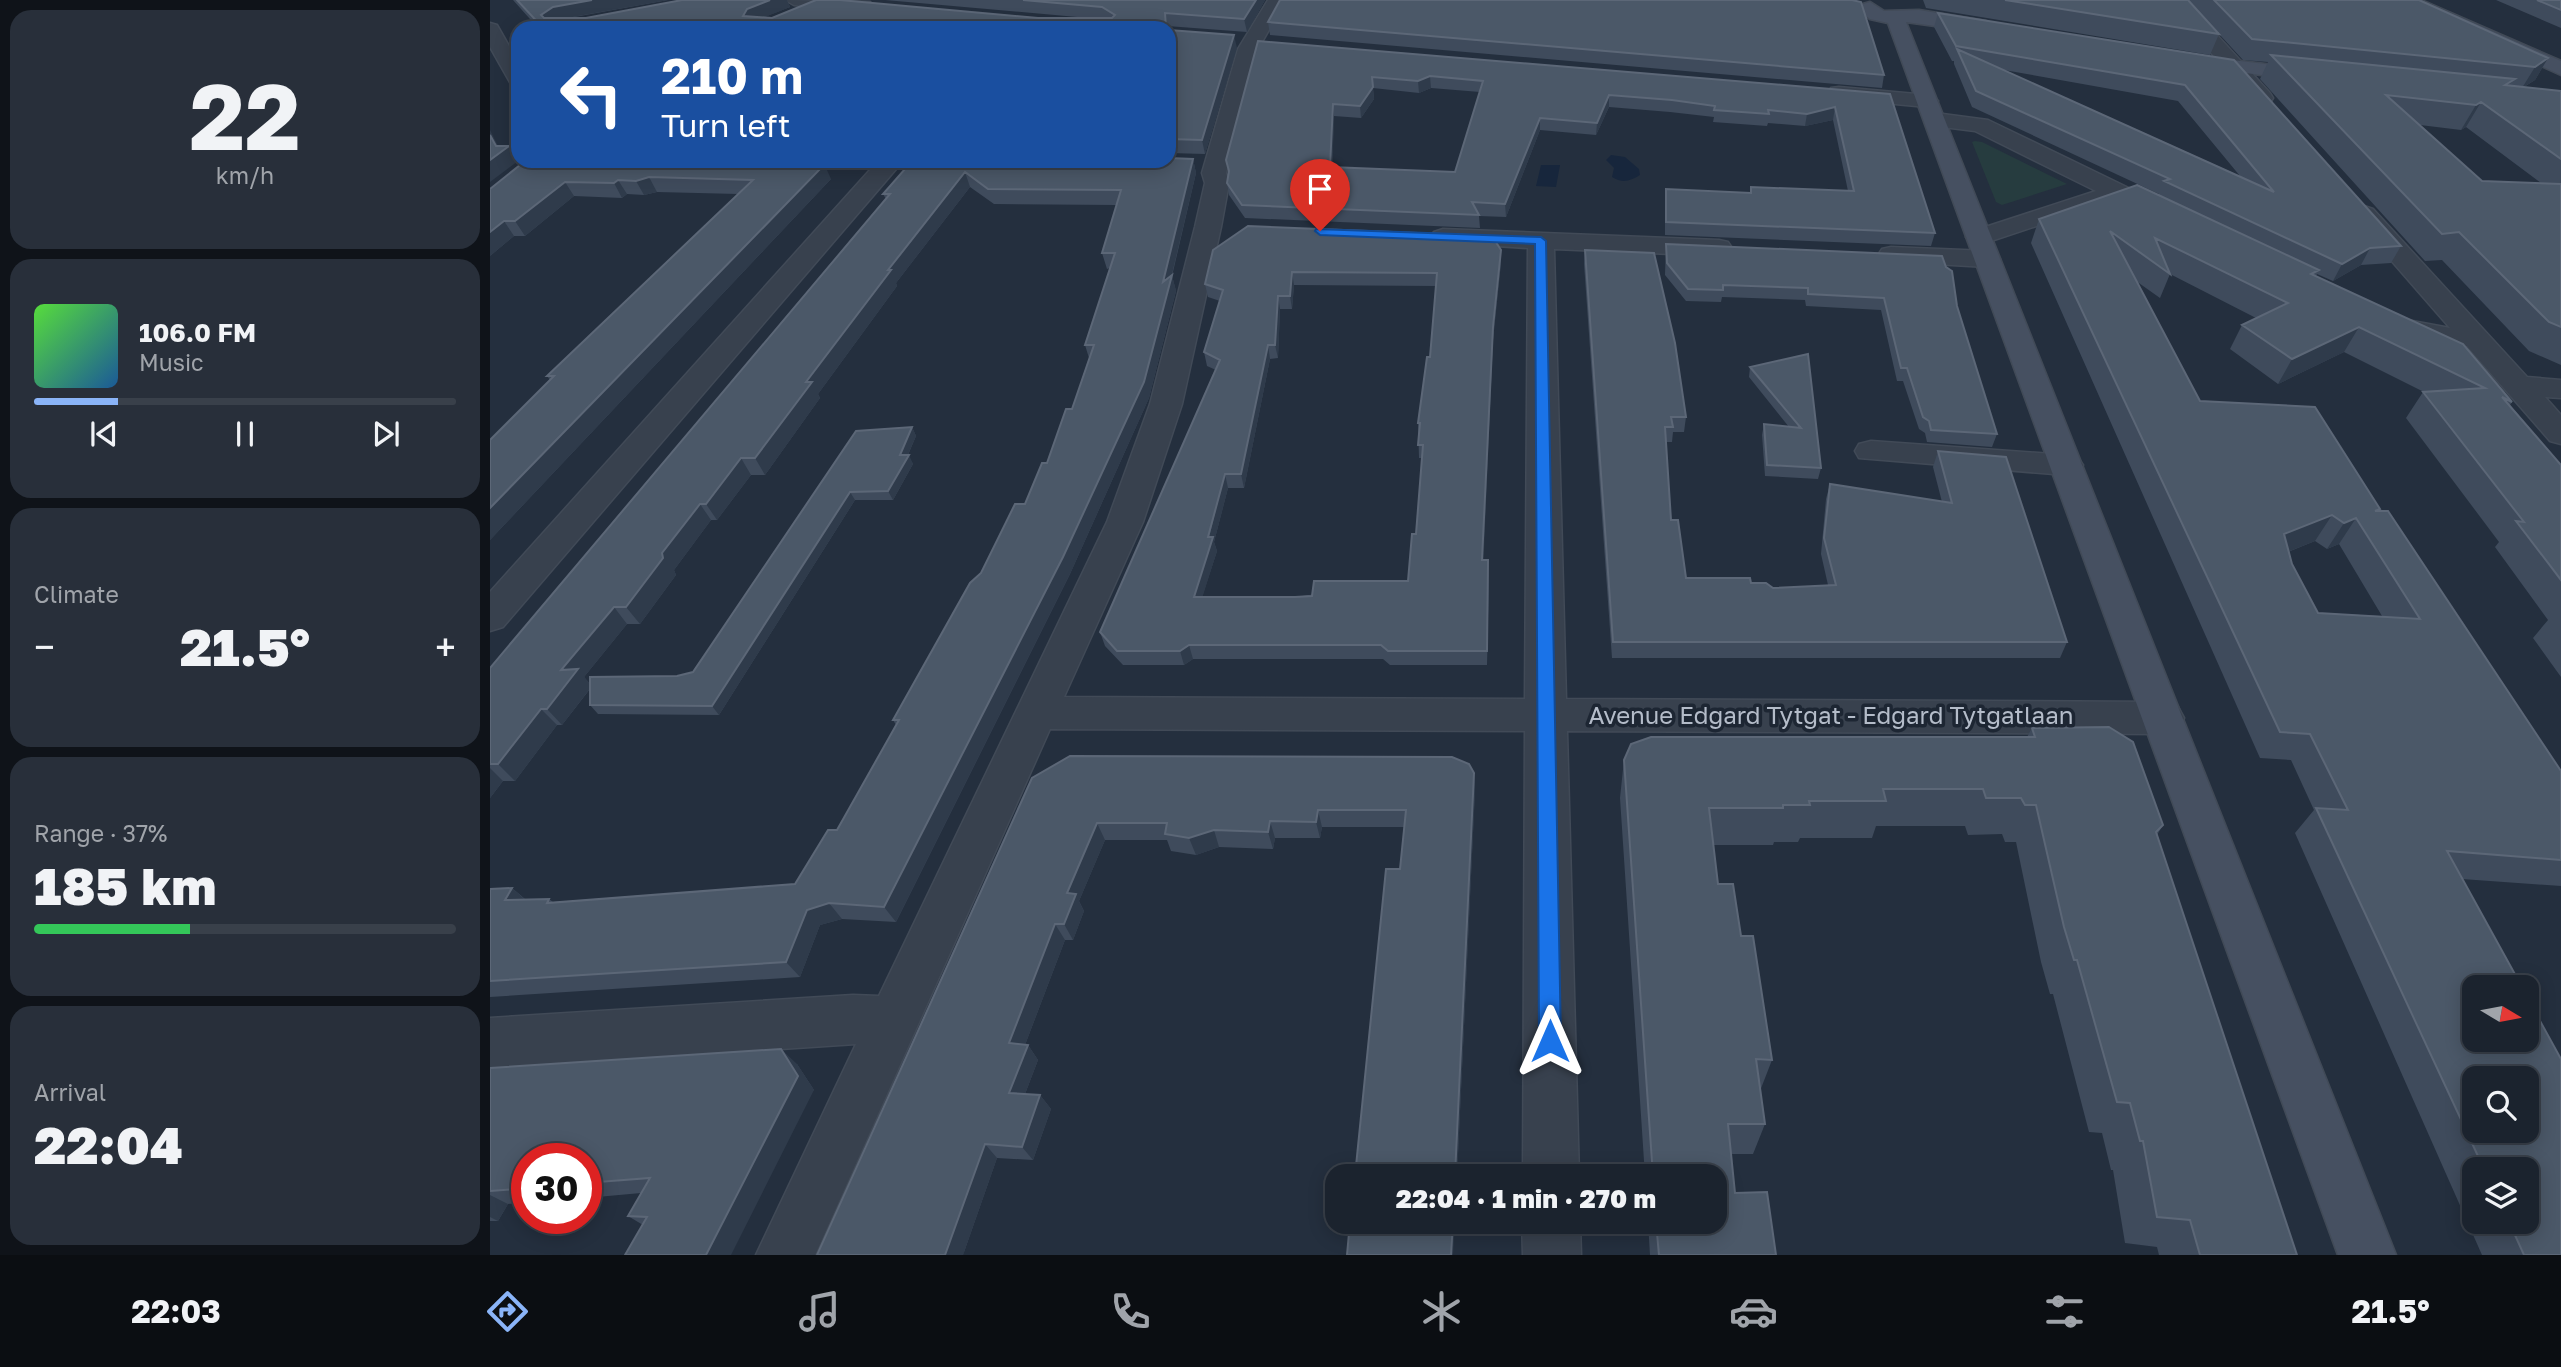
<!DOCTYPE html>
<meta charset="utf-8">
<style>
:root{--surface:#1b232e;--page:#282f3a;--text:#f1f3f6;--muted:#a0a4aa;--line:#39404a;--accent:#8ab4f8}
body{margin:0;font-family:"Golos Text",sans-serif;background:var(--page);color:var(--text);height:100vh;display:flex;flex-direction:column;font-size:26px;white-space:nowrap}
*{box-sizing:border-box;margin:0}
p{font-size:23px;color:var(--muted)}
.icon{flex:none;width:38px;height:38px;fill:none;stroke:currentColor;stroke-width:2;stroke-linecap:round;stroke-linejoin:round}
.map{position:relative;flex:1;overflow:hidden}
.side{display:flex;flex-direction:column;gap:10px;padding:10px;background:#0f1319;width:490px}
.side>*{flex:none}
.banner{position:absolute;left:21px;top:21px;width:665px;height:147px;border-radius:21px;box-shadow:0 4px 18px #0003,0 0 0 2px var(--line);background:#1a4fa0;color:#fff;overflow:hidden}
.needle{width:46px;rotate:100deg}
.controls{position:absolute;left:1972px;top:975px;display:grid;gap:14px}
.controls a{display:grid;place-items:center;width:77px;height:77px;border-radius:14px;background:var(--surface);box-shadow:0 4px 18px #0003,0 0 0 2px var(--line);font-size:35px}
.speed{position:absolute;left:21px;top:1143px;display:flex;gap:14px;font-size:35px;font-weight:700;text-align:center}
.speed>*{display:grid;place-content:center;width:91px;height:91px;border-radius:50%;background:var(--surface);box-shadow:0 4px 18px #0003,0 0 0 2px var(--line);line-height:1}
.speed .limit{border:10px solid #d22;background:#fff;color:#111}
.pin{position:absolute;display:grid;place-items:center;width:60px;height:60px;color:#fff;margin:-72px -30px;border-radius:50% 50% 50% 0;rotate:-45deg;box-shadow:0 0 7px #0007}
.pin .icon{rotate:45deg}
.me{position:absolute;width:77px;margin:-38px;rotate:0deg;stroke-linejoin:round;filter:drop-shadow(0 0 5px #0008)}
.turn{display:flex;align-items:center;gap:24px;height:147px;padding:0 35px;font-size:32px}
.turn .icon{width:91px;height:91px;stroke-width:2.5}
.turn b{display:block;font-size:49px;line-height:60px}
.big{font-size:52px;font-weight:800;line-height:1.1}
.side .widget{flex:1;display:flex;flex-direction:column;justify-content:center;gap:10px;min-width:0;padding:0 24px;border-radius:21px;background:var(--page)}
.side .dial{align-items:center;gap:0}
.dial b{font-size:91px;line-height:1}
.song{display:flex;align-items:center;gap:21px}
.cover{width:84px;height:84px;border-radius:10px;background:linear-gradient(135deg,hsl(110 70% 55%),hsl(210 70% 35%))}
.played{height:7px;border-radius:4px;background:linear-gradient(90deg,var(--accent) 20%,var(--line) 20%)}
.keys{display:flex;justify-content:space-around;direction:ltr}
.heat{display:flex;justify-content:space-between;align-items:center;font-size:38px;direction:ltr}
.charge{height:10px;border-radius:5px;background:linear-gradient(90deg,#34c759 37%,var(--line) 0)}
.trip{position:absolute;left:835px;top:1164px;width:402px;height:70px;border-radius:21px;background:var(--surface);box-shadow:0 4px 18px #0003,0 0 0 2px var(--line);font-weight:800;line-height:70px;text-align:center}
.tabs{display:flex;height:112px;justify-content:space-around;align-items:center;background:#0b0e12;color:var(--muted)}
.tabs .icon{width:49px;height:49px}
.tabs .active{color:var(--accent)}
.tabs b{font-size:32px;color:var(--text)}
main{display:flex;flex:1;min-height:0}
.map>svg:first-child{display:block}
.green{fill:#263c3f}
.water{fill:#17263c}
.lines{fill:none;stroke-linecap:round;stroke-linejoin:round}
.street-casing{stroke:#414a57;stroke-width:3}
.secondary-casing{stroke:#414a57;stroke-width:3}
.street{fill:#38414e;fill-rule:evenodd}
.secondary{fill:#465061;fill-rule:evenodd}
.wall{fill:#3f4b5c;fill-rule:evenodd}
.shaded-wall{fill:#2f3b4b}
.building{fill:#4b5868;stroke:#5c6777;stroke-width:2;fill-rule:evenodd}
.route{fill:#1a73e8;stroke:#114b97;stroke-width:2}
.labels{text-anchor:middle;stroke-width:7;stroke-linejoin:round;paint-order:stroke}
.street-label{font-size:24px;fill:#b4bcc9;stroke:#1d2633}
</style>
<main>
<section class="side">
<div class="widget dial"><b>22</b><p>km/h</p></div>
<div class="widget">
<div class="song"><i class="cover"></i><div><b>106.0 FM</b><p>Music</p></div></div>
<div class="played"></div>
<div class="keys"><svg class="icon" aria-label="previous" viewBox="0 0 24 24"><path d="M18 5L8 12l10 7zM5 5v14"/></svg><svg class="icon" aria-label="pause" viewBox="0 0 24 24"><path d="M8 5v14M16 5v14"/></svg><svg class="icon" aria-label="next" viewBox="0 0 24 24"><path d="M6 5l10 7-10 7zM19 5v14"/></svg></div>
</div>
<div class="widget"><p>Climate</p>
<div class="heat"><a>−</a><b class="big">21.5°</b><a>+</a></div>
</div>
<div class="widget"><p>Range · 37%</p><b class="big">185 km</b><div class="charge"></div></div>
<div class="widget"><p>Arrival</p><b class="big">22:04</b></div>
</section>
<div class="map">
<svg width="2071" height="1255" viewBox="0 0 2071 1255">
<rect width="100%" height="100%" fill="#242f3e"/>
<path class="green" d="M1485 141 1492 142 1577 184 1512 205 1506 202 1482 142Z"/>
<path class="water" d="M1121 155 1135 157 1149 169 1150 175C1140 181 1133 184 1122 177L1124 168 1116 160Z
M1051 165H1070L1066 187 1046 186Z"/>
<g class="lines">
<defs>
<path id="street" d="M295 0 380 2 382 6 373 12 304 5Z
M778 0H796L768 49 736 173 739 183 731 227 692 404 653 522 574 697 1035 699 1038 248 944 242 940 237 944 232 953 229 1229 240 1238 242 1242 248 1238 254 1229 256 1064 249 1076 699 1673 702 1688 707 1694 718 1688 729 1673 734 1077 731 1089 1176H1033L1035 731 560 729 325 1255H266L366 1044 0 1068V1018L363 995 389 996 617 522 660 404 705 227 715 183 712 173 748 49Z
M1676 0H1695L1780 93 1783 98 1780 103H1764Z
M0 23 7 25 28 62V86L21 84 0 47Z
M1349 87 1437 95 1448 101 1437 107 1341 98 1338 93 1341 88Z
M1445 113 1498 120 1684 210 1688 215 1684 220H1666L1625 200 1498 242H1480L1476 237 1480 232 1606 191 1485 131 1437 125 1434 120 1437 115Z
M388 161H413L13 627 0 631V592Z
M1874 206 1883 209 2037 377 2071 380V398L2055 397 2071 415V444L2060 441 1977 346 1949 345 1896 333 1892 327 1896 321 1906 318 1960 328 1865 219 1861 214 1865 209Z
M1401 247 1497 251 1506 253 1510 259 1506 265 1497 267 1392 261 1388 255 1392 249Z
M1381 441 1576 455 1588 458 1593 465 1588 472 1576 475 1369 458 1365 451 1369 444Z
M1032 1222H1090L1091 1255H1033Z"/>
<path id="secondary" d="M1907 0H1931L2071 61V75Z
M1380 2 1394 11 1429 10 1496 21 1506 27 1496 33 1416 22 1906 1255H1848L1398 23 1380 19 1371 12 1373 4Z
M1701 55 1825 70 1835 76 1825 82 1694 65 1691 61Z"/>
</defs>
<use href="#street" class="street-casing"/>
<use href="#secondary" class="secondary-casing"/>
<use href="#street" class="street"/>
<use href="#secondary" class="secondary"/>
</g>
<path class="wall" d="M23 0H178L79 18H96L192 0H297L300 7 274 17 282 18H598L395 0H775L757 32 677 26V28H48Z
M1433 0H1929L2058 58 2045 80 2034 87 2071 91V365L2039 351 1952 260 1935 261 1770 79 1778 62 1753 60 1729 34 1720 55 1436 8ZM1930 125 1971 130 1976 127 2051 183 1992 181Z
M2006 0H2071V28Z
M1448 13 1744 60 1911 246 1901 263 1871 265 1843 281 1827 274 1826 276 2022 402 2020 405 2071 465V677L2043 638 2058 620 2005 547 2009 542 1916 418 1933 392H1934L1854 352 1788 384 1740 349 1752 325 1766 318 1680 274 1670 298 1646 281 1710 401 1889 511 2071 771V886L1972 879 2071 1255H1992L1805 833 1824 810 1801 760 1770 758 1541 243 1549 219 1668 195 1669 194 1482 107 1464 64V61H1462L1444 27ZM1514 70 1688 101 1750 176ZM1825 541 1837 549 1849 544 1892 616 1828 613 1802 564 1798 552ZM1984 1169H2037V1222H1984Z
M778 22 1394 75 1392 88 780 35Z
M679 30 747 48 715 154 679 153Z
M768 41 1400 94 1445 233 1441 246 1175 235V202L1176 189 1260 193 1261 187 1358 191 1343 120 1315 126 1278 123 1277 126 1223 122 1224 117 1180 112 1119 107 1106 135 1050 130 1016 217 989 216 990 228 755 218 739 195 737 183 739 173 736 160ZM883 88 929 93 941 88 990 92 965 172 842 167 844 116 871 118 884 99Z
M703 159 706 173 682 276 686 291 659 398 580 574 406 922 352 919 330 925 310 977 0 997V889L22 888 35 899H59L63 902 305 884 347 830 406 725 403 720 491 573 535 504 557 463 582 409 599 358 595 345 620 268 617 269 612 253 627 205 504 204 480 187 406 283 407 286 328 394 330 398 275 475H261L227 520H221L184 570 186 575 150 624H137L94 677 100 684 187 676 203 672 366 431 422 427 426 436 418 455 423 464 403 500H365L229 715 108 714 100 705V689L72 725H67L25 781H13L0 798V668L396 199 393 194 422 161Z
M35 161 341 179 0 540V440L60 380 57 376 248 194 167 192 154 195 137 194 132 198 84 196 35 236H24L0 256Z
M1176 244 1467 306 1507 434 1502 447 1437 442 1435 433 1429 429 1413 381H1407L1391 310 1316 306 1315 300 1232 297 1231 302 1196 301 1175 275Z
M723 250 1011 263 1003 340 993 560 999 574 997 665H900L893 659H703L694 665H633L615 646 610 632 726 370 717 366 714 352 730 301 718 297 715 284ZM804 285 946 286 940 357 928 423 929 458H932L926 534 918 581 805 597H712L727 551 724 542 738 488H754L780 359 788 358 790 309H802Z
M1095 250 1196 417 1194 432H1183L1182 442H1176L1181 520 1196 578 1261 583 1283 588 1338 585 1331 554 1336 499 1340 484 1452 502 1443 467 1448 451 1577 642 1570 658H1122L1094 264Z
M1318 354 1331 468 1328 479 1275 476 1272 435 1274 424 1299 427 1259 377 1260 367Z
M1542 728 1673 825 1667 835 1807 1255H1669L1667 1247 1635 1243 1623 1170H1621L1612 1133 1599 1132 1563 994H1560L1551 962 1526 842H1515L1512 834 1478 835 1475 826H1386L1382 838H1310L1308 842H1284L1283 845H1223L1228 884 1251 936 1282 1060 1270 1091 1275 1124 1263 1154H1241L1245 1193 1286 1255H1160L1158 1222H1225V1176H1155L1130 798 1134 760 1537 737Z
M984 773 985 790 967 1176H865L910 869 914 827H832L830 838H785L783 849 729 847 706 855 681 851 677 840H615L589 901 594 911 583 940H575L535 1045H538L548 1060 535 1094 550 1095 561 1109 543 1160 507 1158 473 1255 542 778Z
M307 1064 324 1090 153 1225 138 1216 151 1193 96 1198V1158H37V1202L18 1204 8 1221H0V1068Z"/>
<path class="shaded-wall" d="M102 0H178L71 19 58 28 51 15 63 7Z
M280 0H297L300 7 263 22 253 16 257 9Z
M766 0H775L757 32 754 19Z
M744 35 747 48 715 154 712 140Z
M2058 58 2045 80 2032 88 2045 67Z
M940 76 941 88 929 93 928 81Z
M882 77 884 99 871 118 870 106Z
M1119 95V107L1106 135 1107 123Z
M1991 102 1976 127 1971 130 1986 105Z
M843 104 844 116 842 179 840 167Z
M1345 107 1343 120 1315 126 1317 114Z
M1050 118V130L1016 217 1015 204Z
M0 130 11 152 19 146 28 161 0 182V160L6 146 0 135Z
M703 159 706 173 677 295 682 275 686 291 659 398 580 574 406 922 394 907 673 282Z
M333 161 341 179 0 540V508Z
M475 172 480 187 406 283 407 286 328 394 330 398 275 475 265 458 316 382 398 270Z
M159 177 167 192 154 195 146 181Z
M128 180 137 194 132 198 124 183Z
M75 182 84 196 35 236 25 221Z
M14 221 24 236 0 256V232Z
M1880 248 1871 265 1843 281 1852 264Z
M1011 250V263L1003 340 993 574 992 560 1003 327Z
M802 272 804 285 802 309 800 296Z
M788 296 790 309 788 358 785 345Z
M1869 327 1854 352 1788 384 1802 359Z
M778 345 780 359 754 488 751 474Z
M422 427 426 436 416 459 419 455 423 464 403 500 398 491 410 455Z
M251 458 261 475 227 520 216 504Z
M735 474 738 488 724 542 727 551 708 611 704 597Z
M360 492 365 500 229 715 222 706Z
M210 504 221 520 184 570 186 575 150 624 136 607 172 553Z
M1842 515 1825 541 1777 560 1794 534Z
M1866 518 1849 544 1837 549 1854 523Z
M998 560 999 574 997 665V651Z
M124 607 137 624 94 677 102 686 72 725 57 709 71 670Z
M699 645 703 659 694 665 690 651Z
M51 709 67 725 25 781 8 764Z
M0 768 13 781 0 798Z
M984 773 985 790 967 1176H965Z
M828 810 832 827 830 838 826 822Z
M780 821 785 838 783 849 778 832Z
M607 823 615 840 589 901 594 911 583 940 574 924 577 893Z
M724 830 729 847 706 855 699 838Z
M22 888 40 904 15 900Z
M339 903 352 919 330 925 310 977 296 962 317 910Z
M565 924 575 940 530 1058 519 1043Z
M538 1045 548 1060 530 1107 519 1093Z
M291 1049 307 1064 324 1090 241 1255H216Z
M550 1095 561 1109 543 1160 532 1147Z
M495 1144 507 1158 473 1255H455Z
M0 1195 18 1204 8 1221 0 1217Z
M963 1222H965L963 1255H961Z"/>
<path class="building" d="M27 0H102L63 7 51 15 54 18H96L192 0H280L257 9 253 16 282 18 326 0H350L548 18H622L625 15 612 7 533 0H766L754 19 675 13 676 28H53Z
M790 0H1362L1371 2 1394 75 778 22Z
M1515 0H1698L1729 34Z
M1724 0H1929L2058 58 2045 67 1762 39Z
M2047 0H2071V10Z
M1448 13 1744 60 1911 246 1880 248 1852 264 1674 181 1680 179 1486 91 1467 49 1784 192 1695 85 1466 46Z
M679 30 744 35 712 140 679 139Z
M768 41 1400 94 1445 233 1176 222V189L1261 193V187L1364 191 1345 107 1317 114 1278 110 1279 114 1224 110 1225 106 1182 100 1119 95 1107 123 1050 118 1015 204 982 202 989 215 752 205 737 183 739 171 736 160ZM940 76 993 81 965 172 840 167 843 104 870 106 883 87 882 77 928 81Z
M1781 55 2025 79 2015 85 2071 91V159L1991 102 1986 105 1896 95 1992 181 2071 184V327L2059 322 1969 232 1952 234Z
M0 135 6 146H19L0 160Z
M679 158 703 159 673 282 682 275 654 382 573 557 394 907 339 903 317 910 296 962 0 981V889L22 888 15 900 59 899 57 903 305 884 338 830H347L409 720H403L480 583 491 573 525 504H535L552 463H557L576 409H582L604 345H595L625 253H612L631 190 498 189 475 172 398 270H401L316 382H322L265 458H251L216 504H210L172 553 173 558 136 607H124L71 670 88 669 57 709H51L8 764H0V668L400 194H393L422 161H679Z
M35 161H333L335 164 0 508V440L64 376H57L263 180 159 177 146 181 128 180 124 183 75 182 25 221H14L0 232V189Z
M1647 185 1829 270 1821 274 1973 344 2022 402 2012 397 2071 465V580L2026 521 2034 522 1933 392 1995 388 1869 327 1802 359 1752 325 1798 303 1665 238 1680 274 1620 231 1710 401 1825 407 1890 509 1885 511H1898L2071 771V860L1957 851 2032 987H1984V1040H2037V997L2071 1059V1255H2034L2019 1222H2037V1169H1994L1826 808 1858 810 1820 734 1790 732 1549 219ZM1842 515 1854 523 1866 518 1930 619 1828 613 1802 564 1794 534ZM1984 1078H2037V1130H1984Z
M758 226 1002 236 1011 250 1003 327 992 560H998L997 651H898L891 645H699L690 651H627L610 632 730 360 714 352 733 290 715 284 723 250ZM802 272 947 273 940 357H937L928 423H930L928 445H933L926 534H922L918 581H824L822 596 805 597H704L723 537H718L735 474H751L778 345H785L788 296H800Z
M1176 244 1452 256 1456 267 1462 271 1467 306 1507 434 1441 430 1439 421 1433 417 1417 368H1411L1394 298 1318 294V288L1233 285V290L1198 289 1177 263Z
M1095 250 1164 253 1185 343 1196 417H1181L1183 427H1175L1181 520H1188L1196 578H1260L1261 583H1276L1283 588 1346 585 1334 538 1340 484 1462 503 1448 451 1516 457 1577 642H1123Z
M1318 354 1331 468 1277 465 1274 424 1311 428 1260 367Z
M422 427 410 455H419L398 491 360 492 222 706 100 705V677L187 676 203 672 366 431Z
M1619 727 1643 742 1673 825 1666 832 1807 1255H1710L1700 1220 1667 1217 1653 1141H1650L1640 1103 1627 1102 1587 960H1584L1574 927 1546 805H1535L1531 798H1496L1493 789H1393L1396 801H1319L1320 805H1293V808H1219L1228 884H1243L1251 936H1263L1282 1060 1266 1059 1275 1124H1238L1245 1193 1277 1192 1286 1255H1169L1166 1222H1225V1176H1163L1134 760 1141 744 1161 737H1545L1542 728Z
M580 756 962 757 979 764 984 773 965 1176H865L896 869H910L916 810H828L826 822 780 821 778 832 724 830 699 838 675 834 677 823H607L577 893 586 894 574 924H565L519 1043 538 1045 519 1093 550 1095 532 1147 495 1144 455 1255H327L542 778Z
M291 1049 308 1076 216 1255H135L157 1217 138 1216 160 1178 96 1183V1158H37V1188L0 1191V1068Z
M860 1222H963L961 1255H857Z"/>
<path class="route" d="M826 229 1051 237 1056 241 1071 1041 1068 1048 1060 1051 1052 1048 1049 1041 1045 244 830 235 825 231Z"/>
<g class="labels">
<g class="street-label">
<text x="1341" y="724">Avenue Edgard Tytgat - Edgard Tytgatlaan</text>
</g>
</g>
</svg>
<div class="controls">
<a><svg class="needle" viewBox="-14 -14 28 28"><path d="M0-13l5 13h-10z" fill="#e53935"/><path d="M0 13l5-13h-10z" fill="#a0a4aa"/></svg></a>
<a><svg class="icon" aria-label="search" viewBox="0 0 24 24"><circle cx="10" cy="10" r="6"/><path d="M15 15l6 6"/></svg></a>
<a><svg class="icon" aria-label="layers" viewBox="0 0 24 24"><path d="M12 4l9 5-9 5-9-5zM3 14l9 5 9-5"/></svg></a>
</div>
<div class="speed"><div class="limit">30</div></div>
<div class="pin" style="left:830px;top:231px;background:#d93025"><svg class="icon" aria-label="arrive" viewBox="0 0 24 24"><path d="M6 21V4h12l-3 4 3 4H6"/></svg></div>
<svg class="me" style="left:1060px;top:1041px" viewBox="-20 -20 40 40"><path d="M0-17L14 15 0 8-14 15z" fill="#1a73e8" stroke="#fff" stroke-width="4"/></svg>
<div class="trip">22:04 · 1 min · 270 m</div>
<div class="banner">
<div class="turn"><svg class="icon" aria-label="left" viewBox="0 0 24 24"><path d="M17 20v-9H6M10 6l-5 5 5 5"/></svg><div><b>210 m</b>Turn left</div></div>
</div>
</div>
</main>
<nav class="tabs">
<b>22:03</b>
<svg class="icon active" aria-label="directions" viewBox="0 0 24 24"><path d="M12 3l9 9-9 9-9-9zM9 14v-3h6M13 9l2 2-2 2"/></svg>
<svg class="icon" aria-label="music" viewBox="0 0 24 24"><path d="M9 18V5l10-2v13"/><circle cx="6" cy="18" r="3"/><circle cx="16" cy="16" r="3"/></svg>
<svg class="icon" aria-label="phone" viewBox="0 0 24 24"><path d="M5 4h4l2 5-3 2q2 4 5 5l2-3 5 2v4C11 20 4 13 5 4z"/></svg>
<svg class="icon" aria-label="climate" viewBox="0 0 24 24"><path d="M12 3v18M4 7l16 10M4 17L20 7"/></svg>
<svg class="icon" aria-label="car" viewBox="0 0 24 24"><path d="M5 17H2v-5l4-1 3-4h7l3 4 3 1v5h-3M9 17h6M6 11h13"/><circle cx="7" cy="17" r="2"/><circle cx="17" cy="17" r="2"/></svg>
<svg class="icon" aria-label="filters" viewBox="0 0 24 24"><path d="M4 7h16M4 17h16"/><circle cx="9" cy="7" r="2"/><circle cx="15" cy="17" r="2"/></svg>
<b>21.5°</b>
</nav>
